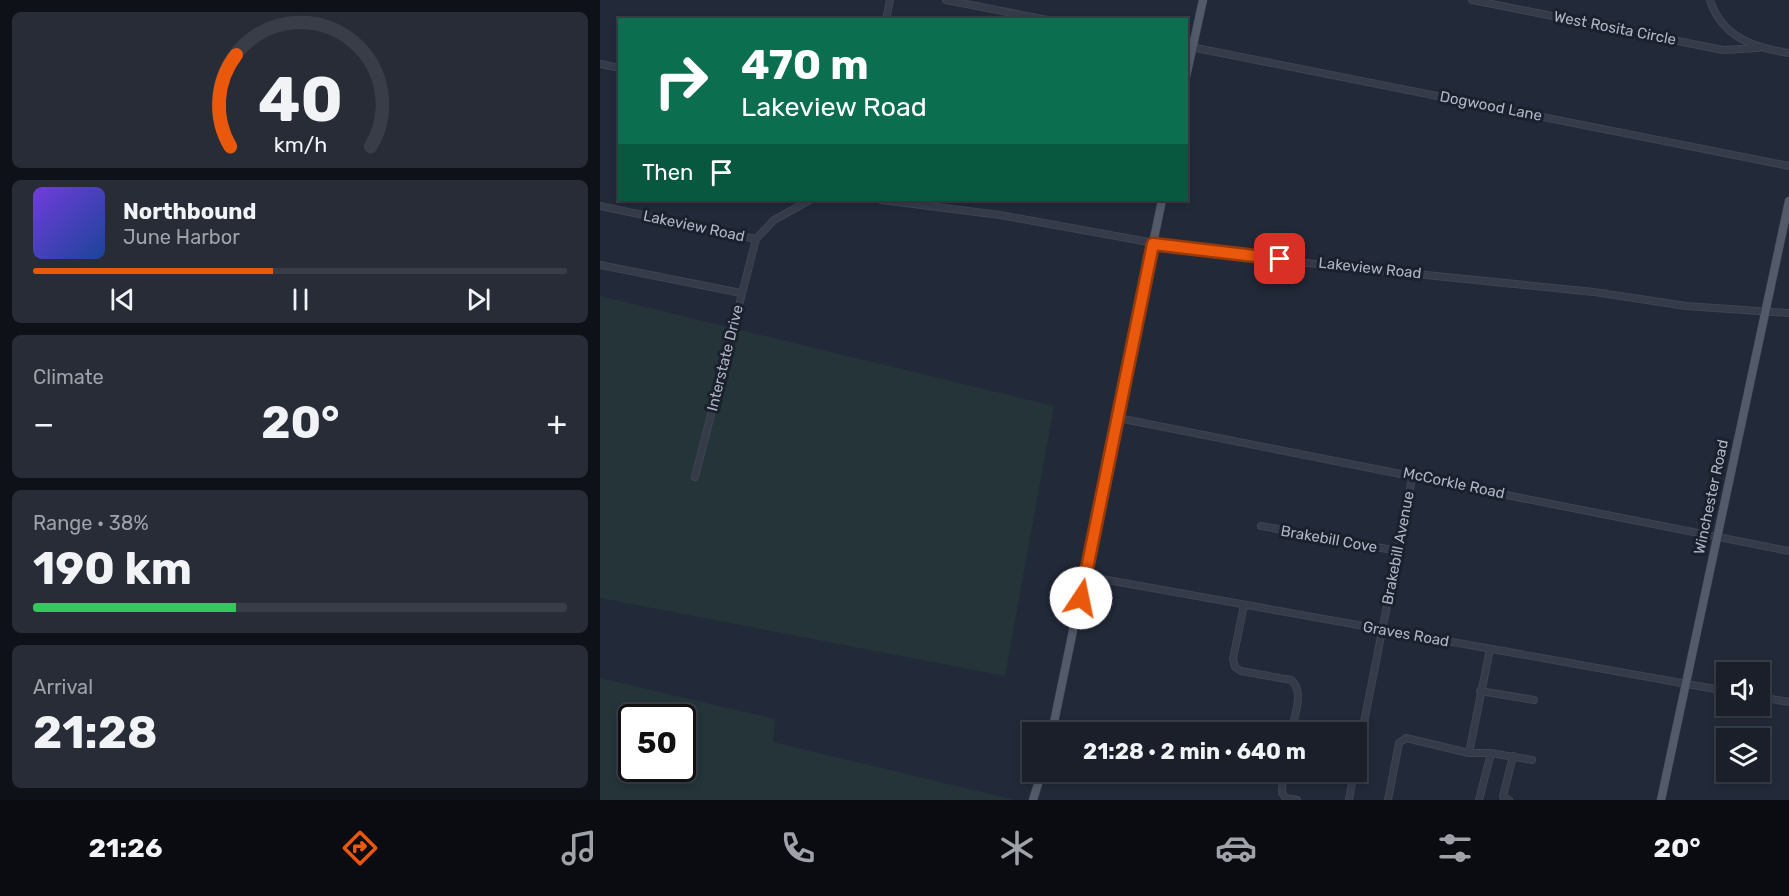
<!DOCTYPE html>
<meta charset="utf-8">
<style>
:root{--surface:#1a1f2a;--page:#272c36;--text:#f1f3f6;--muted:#9fa2a8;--line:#383d47;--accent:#ea580c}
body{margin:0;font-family:Rubik,sans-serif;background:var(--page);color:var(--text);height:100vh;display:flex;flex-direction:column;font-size:22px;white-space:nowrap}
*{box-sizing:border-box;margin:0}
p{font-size:20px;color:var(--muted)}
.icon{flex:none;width:33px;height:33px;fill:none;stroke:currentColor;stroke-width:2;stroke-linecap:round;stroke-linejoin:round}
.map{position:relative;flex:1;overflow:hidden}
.sheet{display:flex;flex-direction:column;gap:12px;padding:12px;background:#0e1117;width:600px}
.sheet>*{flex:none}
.banner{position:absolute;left:18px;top:18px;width:570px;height:183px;border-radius:0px;box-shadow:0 3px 9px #0003,0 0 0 2px var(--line);background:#0b6e4f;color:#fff;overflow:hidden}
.controls{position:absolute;left:1116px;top:662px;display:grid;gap:12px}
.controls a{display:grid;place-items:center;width:54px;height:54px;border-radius:0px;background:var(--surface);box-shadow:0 3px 9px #0003,0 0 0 2px var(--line);font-size:30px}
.speed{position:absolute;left:18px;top:704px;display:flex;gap:12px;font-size:30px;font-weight:700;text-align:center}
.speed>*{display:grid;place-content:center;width:78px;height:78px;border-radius:50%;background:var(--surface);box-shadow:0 3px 9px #0003,0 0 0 2px var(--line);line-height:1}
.speed .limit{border:3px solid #111;border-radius:9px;background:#fff;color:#111}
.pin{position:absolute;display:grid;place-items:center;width:51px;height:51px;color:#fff;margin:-26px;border-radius:12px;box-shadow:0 3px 9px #0006}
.me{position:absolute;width:66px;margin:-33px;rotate:11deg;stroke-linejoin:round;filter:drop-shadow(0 0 4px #0008)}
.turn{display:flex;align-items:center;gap:21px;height:126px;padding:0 24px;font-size:27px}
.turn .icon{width:78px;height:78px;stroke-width:2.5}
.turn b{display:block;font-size:42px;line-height:51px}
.then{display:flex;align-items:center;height:57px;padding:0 24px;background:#0003;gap:12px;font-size:22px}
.big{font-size:45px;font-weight:700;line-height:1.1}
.sheet .tile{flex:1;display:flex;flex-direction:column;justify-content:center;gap:9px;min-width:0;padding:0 21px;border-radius:9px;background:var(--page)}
.sheet .dial{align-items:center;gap:0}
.dial svg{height:156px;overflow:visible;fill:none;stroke:var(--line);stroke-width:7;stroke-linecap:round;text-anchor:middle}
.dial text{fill:var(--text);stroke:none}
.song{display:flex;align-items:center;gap:18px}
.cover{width:72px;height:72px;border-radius:9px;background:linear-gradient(135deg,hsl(260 70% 55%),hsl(220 70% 35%))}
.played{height:6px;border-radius:3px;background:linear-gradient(90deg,var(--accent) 45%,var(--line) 45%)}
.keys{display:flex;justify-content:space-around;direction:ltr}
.heat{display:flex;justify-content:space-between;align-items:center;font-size:33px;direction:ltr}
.charge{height:9px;border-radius:4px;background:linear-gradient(90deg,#34c759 38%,var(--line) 0)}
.trip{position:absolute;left:422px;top:722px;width:345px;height:60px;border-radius:0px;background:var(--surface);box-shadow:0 3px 9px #0003,0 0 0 2px var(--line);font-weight:700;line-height:60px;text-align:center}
.dock{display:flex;height:96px;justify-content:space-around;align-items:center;background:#0a0c11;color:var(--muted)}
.dock .icon{width:42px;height:42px}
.dock .on{color:var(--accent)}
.dock b{font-size:27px;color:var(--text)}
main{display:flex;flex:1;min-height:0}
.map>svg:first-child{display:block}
.green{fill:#243439;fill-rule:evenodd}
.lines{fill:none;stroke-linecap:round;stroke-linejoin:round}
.minor-casing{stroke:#3f4452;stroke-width:8}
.major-casing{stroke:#3f4452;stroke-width:9}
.minor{stroke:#353b49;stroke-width:6}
.major{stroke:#535a69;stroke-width:8}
.route-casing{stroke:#983908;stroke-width:15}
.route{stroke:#ea580c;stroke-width:10}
.labels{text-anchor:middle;stroke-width:6;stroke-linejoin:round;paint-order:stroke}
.street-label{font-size:15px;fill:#b0b5c5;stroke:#1b202d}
</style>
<main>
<section class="sheet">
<div class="tile dial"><svg viewBox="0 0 100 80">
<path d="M14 69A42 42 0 1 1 86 69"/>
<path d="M14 69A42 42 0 0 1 17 22" stroke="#ea580c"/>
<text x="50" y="56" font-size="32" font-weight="700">40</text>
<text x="50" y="72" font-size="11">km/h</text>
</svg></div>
<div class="tile">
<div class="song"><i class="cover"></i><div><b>Northbound</b><p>June Harbor</p></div></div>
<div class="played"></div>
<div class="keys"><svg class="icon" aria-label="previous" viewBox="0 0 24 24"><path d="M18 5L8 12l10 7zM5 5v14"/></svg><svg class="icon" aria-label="pause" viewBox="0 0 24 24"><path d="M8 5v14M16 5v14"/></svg><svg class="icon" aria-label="next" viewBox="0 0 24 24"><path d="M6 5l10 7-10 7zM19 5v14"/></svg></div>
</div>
<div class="tile"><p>Climate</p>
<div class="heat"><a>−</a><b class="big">20°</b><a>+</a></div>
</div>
<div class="tile"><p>Range · 38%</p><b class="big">190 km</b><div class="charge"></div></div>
<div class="tile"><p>Arrival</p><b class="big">21:28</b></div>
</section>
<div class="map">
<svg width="1189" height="800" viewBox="0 0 1189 800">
<rect width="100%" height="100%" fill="#222938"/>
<path class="green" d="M0 296 454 406 405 676 0 598Z
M0 678 175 719 173 742 415 800H0ZM32 717H82V768H32Z"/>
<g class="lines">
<defs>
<path id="minor" d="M346 0 448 20
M872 0 1123 50 1158 48
M1110 0C1122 37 1154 48 1189 53
M286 20 290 0
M586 46 1189 166
M0 64 20 68
M281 200 400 215 609 253 994 292 1086 306 1189 313
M0 206 156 239 174 220 210 200
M0 265 141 293
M518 418 1189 551
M95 477 156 239
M661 526 798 551
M485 576 1126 691
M644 605 633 659 635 667 641 671 691 680C705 691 694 717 691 732
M880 691 934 700
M1160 697 1189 702
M869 753 890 649
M756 763 813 474
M683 771 682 793 686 798 697 800
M749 800 754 771
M788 800 799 743 806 738 869 753H891L932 760
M879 800 891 753
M909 800 903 797 904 792 913 756"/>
<path id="major" d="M586 77 603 0
M452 732 562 200
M433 800 442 771
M1061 800 1189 201"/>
</defs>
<use href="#minor" class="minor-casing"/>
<use href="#major" class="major-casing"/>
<use href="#minor" class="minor"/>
<use href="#major" class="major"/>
</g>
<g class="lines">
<defs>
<path id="route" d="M481 598 553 244 680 259"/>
</defs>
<use href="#route" class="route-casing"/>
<use href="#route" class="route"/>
</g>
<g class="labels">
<g class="street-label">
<text transform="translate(1015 28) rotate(11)" y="5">West Rosita Circle</text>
<text transform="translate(891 106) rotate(11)" y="5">Dogwood Lane</text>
<text transform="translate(94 226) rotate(12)" y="5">Lakeview Road</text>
<text transform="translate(770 268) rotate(6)" y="5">Lakeview Road</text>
<text transform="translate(125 358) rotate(-76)" y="5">Interstate Drive</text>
<text transform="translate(854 483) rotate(12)" y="5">McCorkle Road</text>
<text transform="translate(1111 497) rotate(-78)" y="5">Winchester Road</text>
<text transform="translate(729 539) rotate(10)" y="5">Brakebill Cove</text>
<text transform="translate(798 548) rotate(-79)" y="5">Brakebill Avenue</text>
<text transform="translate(806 634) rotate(10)" y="5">Graves Road</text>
</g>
</g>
</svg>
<div class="controls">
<a><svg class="icon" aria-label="sound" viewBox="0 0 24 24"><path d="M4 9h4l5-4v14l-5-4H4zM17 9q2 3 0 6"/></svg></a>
<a><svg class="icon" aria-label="layers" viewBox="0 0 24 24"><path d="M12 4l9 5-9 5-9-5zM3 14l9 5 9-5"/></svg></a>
</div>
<div class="speed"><div class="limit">50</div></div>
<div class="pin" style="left:680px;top:259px;background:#d93025"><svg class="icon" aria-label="arrive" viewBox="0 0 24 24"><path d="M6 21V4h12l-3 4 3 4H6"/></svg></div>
<svg class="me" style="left:481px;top:598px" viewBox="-20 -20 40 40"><circle r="19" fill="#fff"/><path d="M0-13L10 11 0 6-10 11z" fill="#ea580c"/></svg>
<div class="trip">21:28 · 2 min · 640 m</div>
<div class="banner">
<div class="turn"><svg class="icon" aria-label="right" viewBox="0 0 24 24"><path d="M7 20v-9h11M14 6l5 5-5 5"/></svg><div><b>470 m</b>Lakeview Road</div></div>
<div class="then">Then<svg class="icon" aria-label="arrive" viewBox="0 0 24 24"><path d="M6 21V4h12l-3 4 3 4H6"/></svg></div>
</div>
</div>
</main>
<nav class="dock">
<b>21:26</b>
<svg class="icon on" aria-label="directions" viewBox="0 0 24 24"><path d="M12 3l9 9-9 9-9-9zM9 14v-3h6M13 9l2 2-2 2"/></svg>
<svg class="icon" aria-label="music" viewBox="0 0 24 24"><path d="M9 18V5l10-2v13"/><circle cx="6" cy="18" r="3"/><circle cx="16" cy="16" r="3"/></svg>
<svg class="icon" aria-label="phone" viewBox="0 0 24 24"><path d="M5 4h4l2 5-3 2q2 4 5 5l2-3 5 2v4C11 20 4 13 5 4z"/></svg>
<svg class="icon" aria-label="climate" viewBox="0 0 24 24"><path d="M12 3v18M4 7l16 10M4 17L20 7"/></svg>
<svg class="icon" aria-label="car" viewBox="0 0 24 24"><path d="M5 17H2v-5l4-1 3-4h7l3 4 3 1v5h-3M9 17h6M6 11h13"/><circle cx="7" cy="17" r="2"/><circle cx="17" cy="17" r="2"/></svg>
<svg class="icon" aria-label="filters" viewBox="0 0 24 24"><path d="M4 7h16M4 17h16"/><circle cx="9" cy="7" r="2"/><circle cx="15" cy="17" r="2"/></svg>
<b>20°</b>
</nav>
